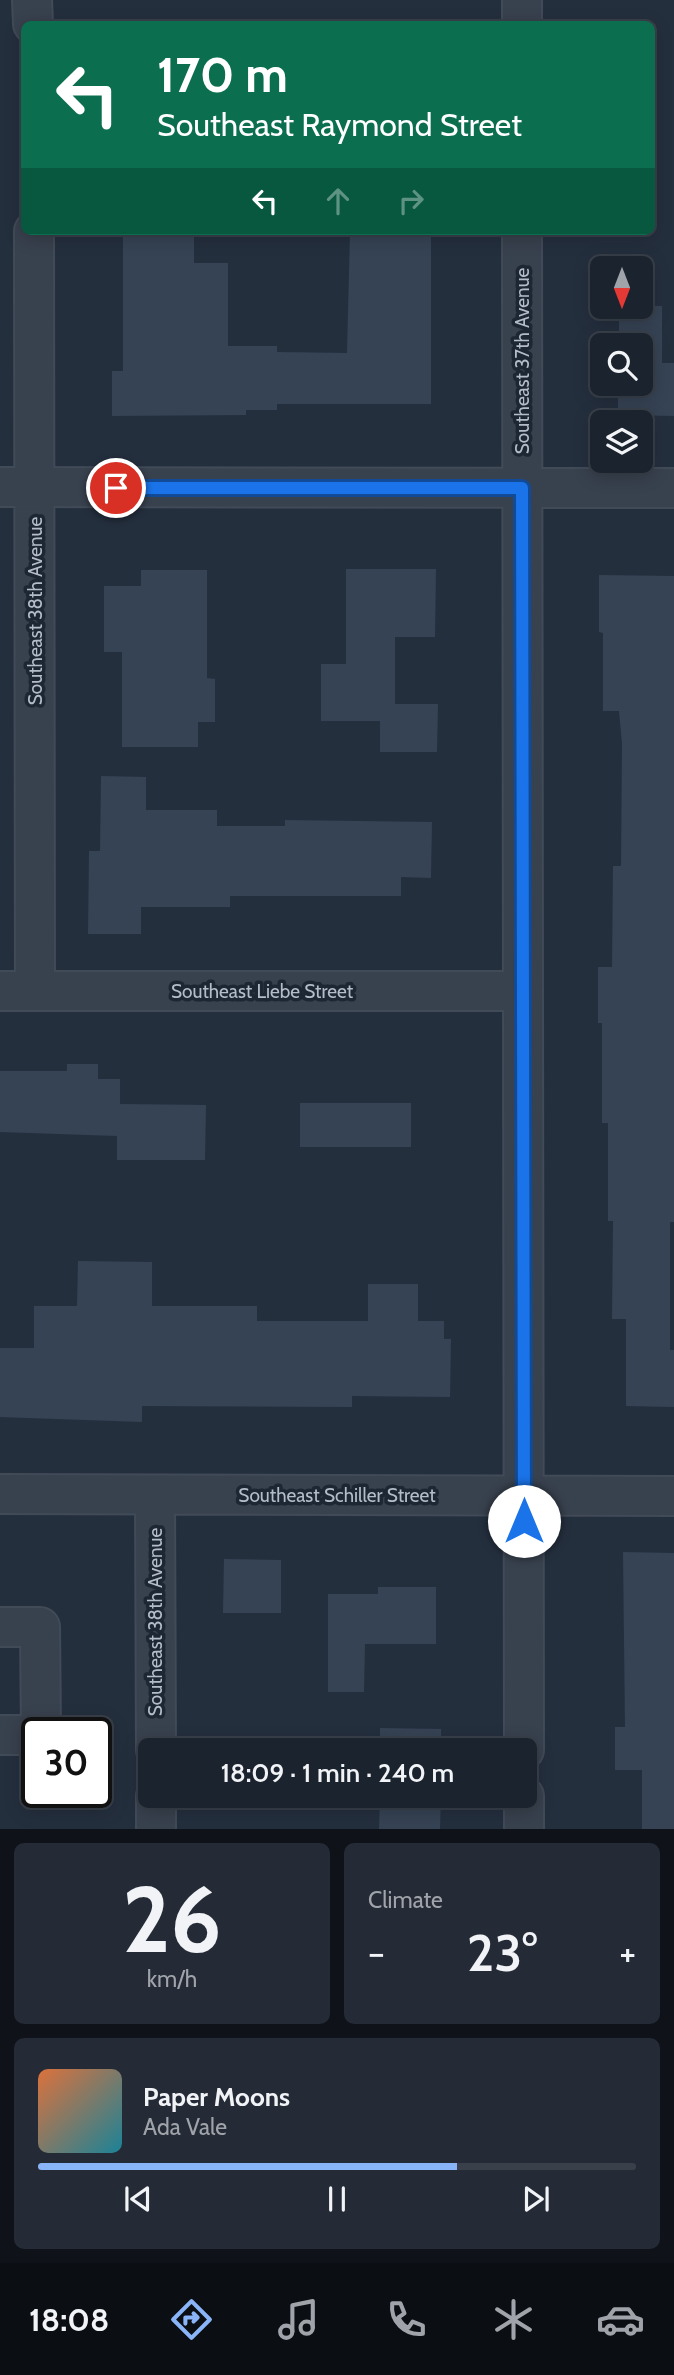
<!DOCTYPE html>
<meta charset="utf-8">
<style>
:root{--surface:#1b232e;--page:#242b36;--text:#f1f3f6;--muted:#a0a4aa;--line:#39404a;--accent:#8ab4f8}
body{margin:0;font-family:Cabin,sans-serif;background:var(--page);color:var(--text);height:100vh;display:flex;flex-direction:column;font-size:26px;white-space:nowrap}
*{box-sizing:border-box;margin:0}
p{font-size:23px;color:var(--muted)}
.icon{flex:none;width:38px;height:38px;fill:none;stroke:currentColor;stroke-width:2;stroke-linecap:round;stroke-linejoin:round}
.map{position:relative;height:1829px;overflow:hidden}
.panel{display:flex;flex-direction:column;gap:14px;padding:14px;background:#0f1319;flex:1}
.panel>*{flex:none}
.banner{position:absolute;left:21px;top:21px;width:634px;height:214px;border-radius:10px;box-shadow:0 4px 18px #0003,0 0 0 2px var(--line);background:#0b6e4f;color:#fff;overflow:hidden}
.needle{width:46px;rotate:180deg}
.fabs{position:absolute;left:590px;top:256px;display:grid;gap:14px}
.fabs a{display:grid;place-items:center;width:63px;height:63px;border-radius:10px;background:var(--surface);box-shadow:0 4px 18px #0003,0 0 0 2px var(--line);font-size:35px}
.speed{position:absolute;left:21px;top:1717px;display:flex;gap:14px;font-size:35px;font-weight:700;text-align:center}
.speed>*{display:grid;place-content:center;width:91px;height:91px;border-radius:50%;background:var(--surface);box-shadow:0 4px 18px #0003,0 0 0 2px var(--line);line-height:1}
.speed .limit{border:4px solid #111;border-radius:10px;background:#fff;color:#111}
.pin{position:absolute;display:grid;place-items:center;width:60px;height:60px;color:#fff;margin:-30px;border:4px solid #fff;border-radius:50%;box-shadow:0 2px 7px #0007}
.me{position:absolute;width:77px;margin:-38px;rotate:0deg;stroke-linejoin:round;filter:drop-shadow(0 0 5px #0008)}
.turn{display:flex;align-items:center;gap:24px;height:147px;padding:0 21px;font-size:32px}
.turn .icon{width:91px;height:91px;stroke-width:2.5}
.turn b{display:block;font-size:49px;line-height:60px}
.lanes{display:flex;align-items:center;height:66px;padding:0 21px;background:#0003;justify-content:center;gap:35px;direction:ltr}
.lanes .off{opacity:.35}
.big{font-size:52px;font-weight:600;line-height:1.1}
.panel .tile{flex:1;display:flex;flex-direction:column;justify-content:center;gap:10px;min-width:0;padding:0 24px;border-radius:10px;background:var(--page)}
.panel .dial{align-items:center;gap:0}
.dial b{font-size:91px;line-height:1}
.song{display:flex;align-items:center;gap:21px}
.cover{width:84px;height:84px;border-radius:10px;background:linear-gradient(135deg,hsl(20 70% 55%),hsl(190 70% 35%))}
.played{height:7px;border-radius:4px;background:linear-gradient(90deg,var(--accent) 70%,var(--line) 70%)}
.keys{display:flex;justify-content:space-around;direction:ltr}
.heat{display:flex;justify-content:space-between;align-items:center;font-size:38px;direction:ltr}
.panel .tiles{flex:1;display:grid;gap:14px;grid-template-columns:1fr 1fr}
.tile:last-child{grid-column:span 2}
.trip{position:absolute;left:138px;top:1738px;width:399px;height:70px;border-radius:10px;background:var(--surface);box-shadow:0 4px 18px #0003,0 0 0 2px var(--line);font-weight:600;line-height:70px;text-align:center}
.tabs{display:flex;height:112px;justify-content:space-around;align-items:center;background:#0b0e12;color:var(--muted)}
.tabs .icon{width:49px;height:49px}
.tabs .selected{color:var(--accent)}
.tabs b{font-size:32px;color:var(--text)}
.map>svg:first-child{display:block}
.building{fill:#364354}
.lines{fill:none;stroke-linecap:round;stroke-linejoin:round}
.minor-casing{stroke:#414a57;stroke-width:42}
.minor{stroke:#38414e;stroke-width:38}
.route-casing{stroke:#114b97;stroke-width:18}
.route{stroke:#1a73e8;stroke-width:12}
.labels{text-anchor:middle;stroke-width:7;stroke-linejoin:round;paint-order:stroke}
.street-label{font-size:19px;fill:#b4bcc9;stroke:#1d2633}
</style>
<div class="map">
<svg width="674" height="1829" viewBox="0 0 674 1829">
<rect width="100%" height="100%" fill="#242f3e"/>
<path class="building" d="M123 231H194V263H228V346H277V352L347 353 350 231H431V404H277V410H246V415L112 416V371H123Z
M619 306H662V363H674V416L618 415V383H640V345H619Z
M346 569H436L435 637H395V704H438L437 752H380V721H321V664H346Z
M141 570H207V678L215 679V722H198V747H122V652H104V586H141Z
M599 575 674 576V1222H670V1350H674V1407L626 1406V1319H612L613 1221H608V1123H602V1023H598V967H612L613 866H621L622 744 619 711H603V633L599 632Z
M101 776 146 777V810H217V826H285V820L432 822 431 878 401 877V896H230V907H141V934H88L89 851H100Z
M67 1064H98V1079H120V1104L206 1105 205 1160H117V1136L0 1132V1071H67Z
M300 1103H411V1147H300Z
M78 1261 152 1262V1306H257V1321H368V1284H418V1321H444V1339H451L450 1397 352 1396V1407L142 1406V1422L0 1417V1348H34V1306H77Z
M623 1552 674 1553V1829H642V1770H615V1727H625Z
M224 1559 281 1560V1613H223Z
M378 1587H436V1644H365L364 1692H328V1594H378Z
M380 1728 441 1729V1750H380Z
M380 1796H441L440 1829H379Z"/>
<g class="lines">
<defs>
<path id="minor" d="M32 0 33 24
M522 0V24
M34 231 35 991
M522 231 524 1750
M0 487 674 488
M0 991H523
M0 1494 674 1496
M155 1495 156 1750
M0 1627H40L41 1732
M0 1735H37
M156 1796V1829
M524 1829V1796"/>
</defs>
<use href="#minor" class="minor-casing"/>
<use href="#minor" class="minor"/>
</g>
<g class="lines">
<defs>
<path id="route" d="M116 488H522L524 1521"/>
</defs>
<use href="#route" class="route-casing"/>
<use href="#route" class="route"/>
</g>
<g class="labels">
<g class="street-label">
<text transform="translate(522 361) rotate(-90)" y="7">Southeast 37th Avenue</text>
<text transform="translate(35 611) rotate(-90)" y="7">Southeast 38th Avenue</text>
<text x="262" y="998">Southeast Liebe Street</text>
<text x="337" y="1502">Southeast Schiller Street</text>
<text transform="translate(155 1622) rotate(-90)" y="7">Southeast 38th Avenue</text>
</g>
</g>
</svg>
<div class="fabs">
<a><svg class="needle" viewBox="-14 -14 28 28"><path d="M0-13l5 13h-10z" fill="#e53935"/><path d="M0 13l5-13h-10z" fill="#a0a4aa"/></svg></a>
<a><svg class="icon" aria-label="search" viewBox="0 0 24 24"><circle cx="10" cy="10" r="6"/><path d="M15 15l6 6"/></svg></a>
<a><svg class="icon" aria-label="layers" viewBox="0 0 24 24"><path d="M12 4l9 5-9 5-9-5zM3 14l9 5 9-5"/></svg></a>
</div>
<div class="speed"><div class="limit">30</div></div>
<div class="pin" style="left:116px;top:488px;background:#d93025"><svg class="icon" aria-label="arrive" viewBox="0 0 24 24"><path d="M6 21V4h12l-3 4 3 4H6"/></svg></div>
<svg class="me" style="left:524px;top:1521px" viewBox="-20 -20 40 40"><circle r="19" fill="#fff"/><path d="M0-13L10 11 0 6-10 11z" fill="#1a73e8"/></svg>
<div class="trip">18:09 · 1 min · 240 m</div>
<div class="banner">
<div class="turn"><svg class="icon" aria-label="left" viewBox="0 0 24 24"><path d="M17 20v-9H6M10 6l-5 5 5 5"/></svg><div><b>170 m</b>Southeast Raymond Street</div></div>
<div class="lanes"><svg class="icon" aria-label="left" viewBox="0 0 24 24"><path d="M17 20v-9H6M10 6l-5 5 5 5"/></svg><svg class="icon off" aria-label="ahead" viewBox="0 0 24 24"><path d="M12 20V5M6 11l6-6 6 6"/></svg><svg class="icon off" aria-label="right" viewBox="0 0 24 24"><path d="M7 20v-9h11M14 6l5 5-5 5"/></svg></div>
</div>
</div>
<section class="panel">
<div class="tiles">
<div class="tile dial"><b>26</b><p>km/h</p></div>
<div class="tile"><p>Climate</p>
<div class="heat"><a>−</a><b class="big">23°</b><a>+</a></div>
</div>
<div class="tile">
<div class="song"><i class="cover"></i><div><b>Paper Moons</b><p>Ada Vale</p></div></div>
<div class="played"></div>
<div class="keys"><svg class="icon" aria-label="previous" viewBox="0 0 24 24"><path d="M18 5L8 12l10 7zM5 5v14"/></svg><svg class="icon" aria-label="pause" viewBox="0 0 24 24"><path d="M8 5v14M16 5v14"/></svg><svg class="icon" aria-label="next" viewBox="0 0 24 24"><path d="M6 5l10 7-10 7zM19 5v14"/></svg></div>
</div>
</div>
</section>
<nav class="tabs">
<b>18:08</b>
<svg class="icon selected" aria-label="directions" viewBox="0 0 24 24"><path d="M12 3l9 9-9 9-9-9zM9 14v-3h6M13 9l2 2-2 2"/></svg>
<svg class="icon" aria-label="music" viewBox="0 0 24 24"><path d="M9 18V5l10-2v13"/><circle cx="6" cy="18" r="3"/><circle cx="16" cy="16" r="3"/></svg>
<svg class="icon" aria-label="phone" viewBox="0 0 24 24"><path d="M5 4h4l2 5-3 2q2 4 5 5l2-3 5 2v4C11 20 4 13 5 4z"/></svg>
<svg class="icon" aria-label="climate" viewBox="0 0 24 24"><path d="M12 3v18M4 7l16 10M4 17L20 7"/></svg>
<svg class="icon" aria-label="car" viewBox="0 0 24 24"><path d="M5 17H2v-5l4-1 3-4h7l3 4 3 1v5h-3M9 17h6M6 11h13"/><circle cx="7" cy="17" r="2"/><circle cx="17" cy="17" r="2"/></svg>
</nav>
